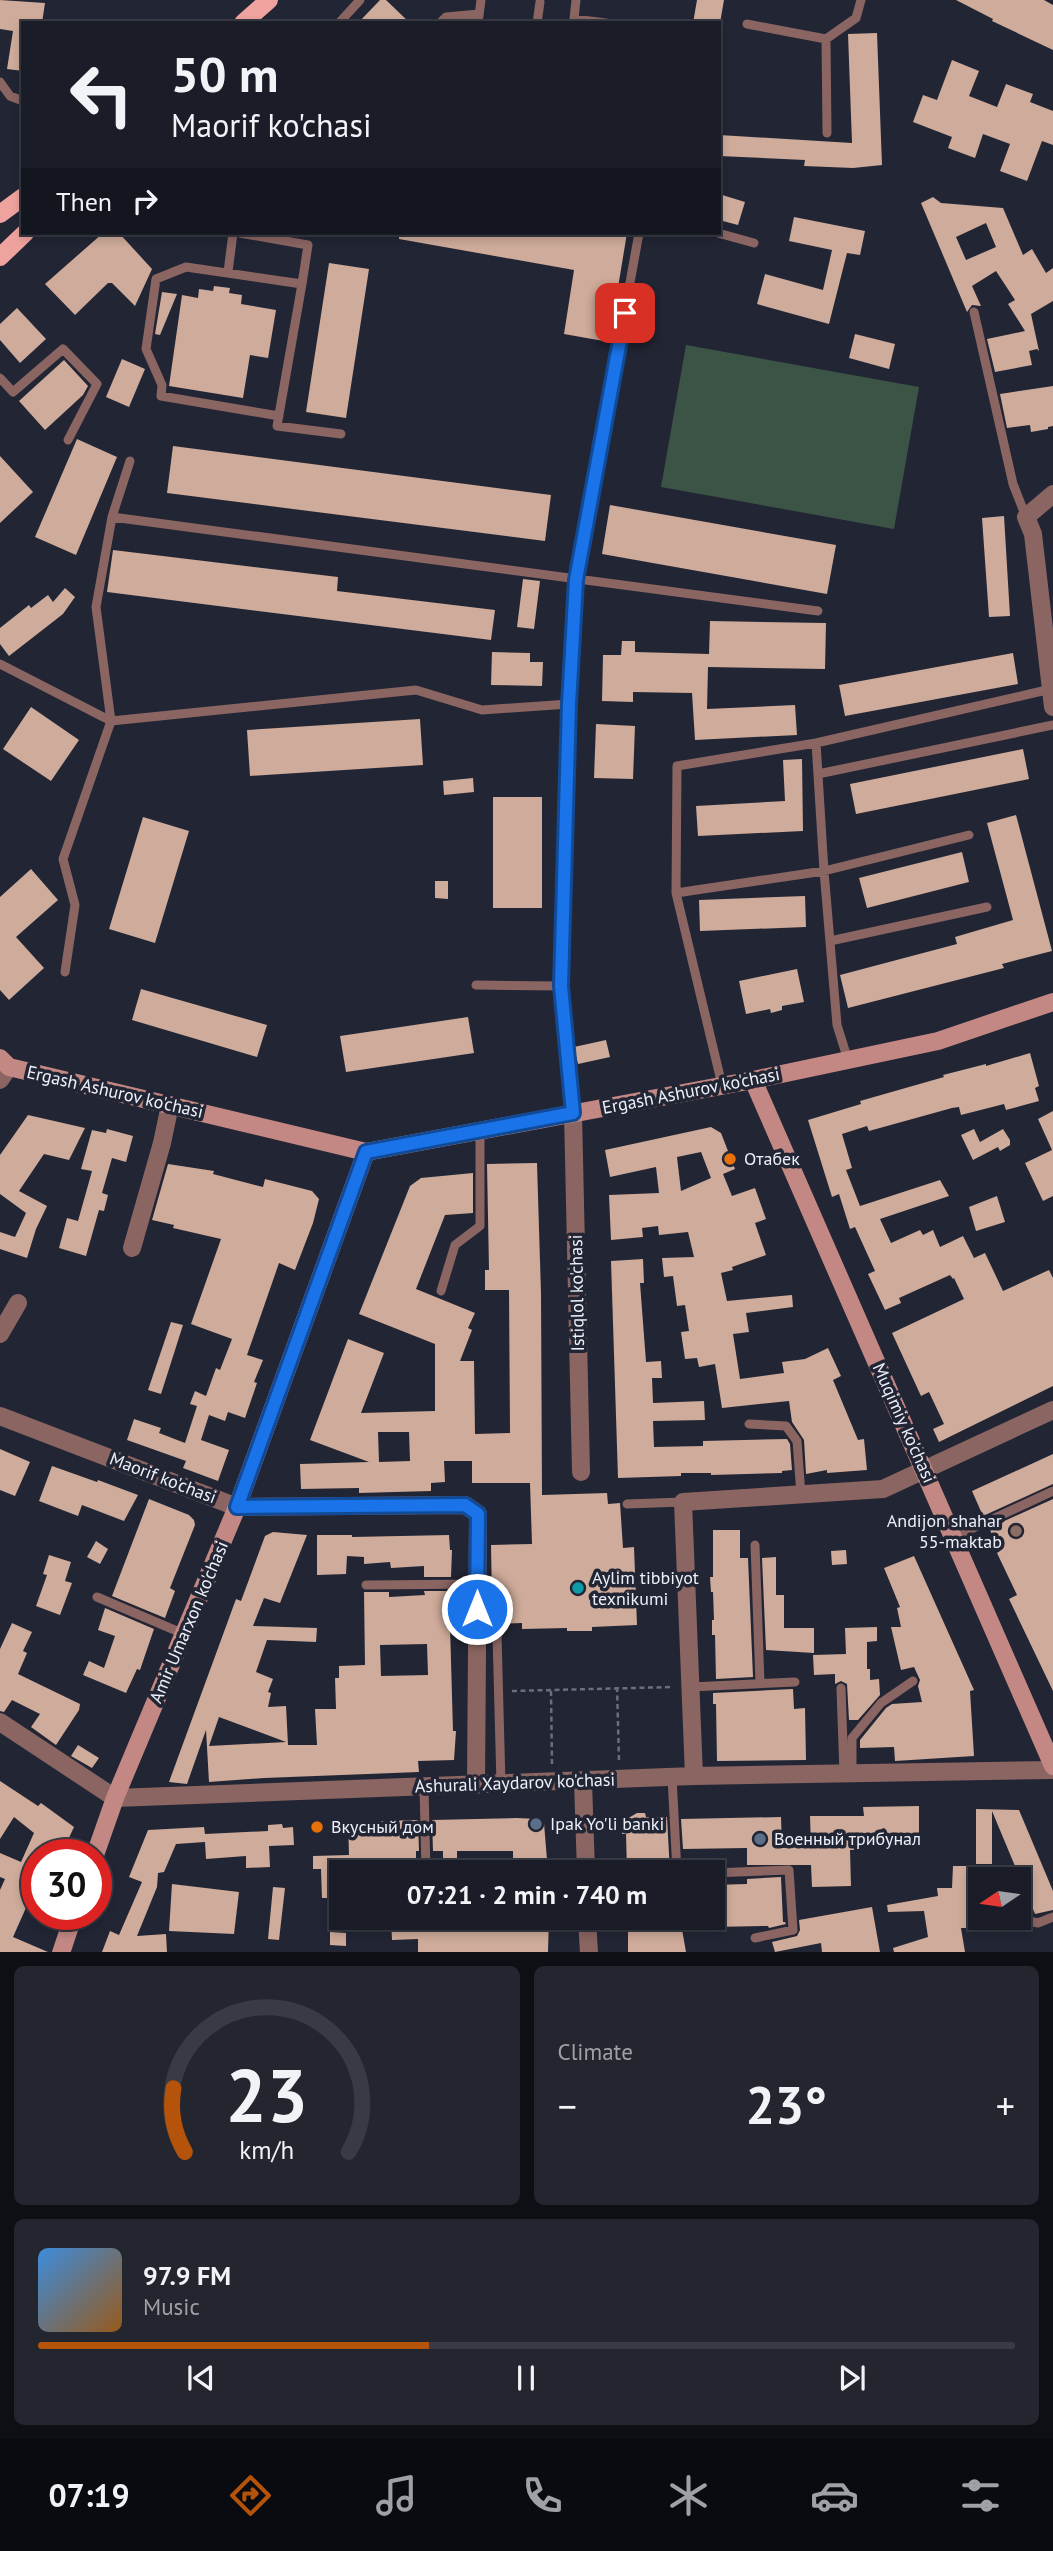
<!DOCTYPE html>
<meta charset="utf-8">
<style>
:root{--surface:#1a1c27;--page:#23252f;--text:#f1f3f6;--muted:#9fa1a7;--line:#383a44;--accent:#b45309}
body{margin:0;font-family:"PT Sans",sans-serif;background:var(--page);color:var(--text);height:100vh;display:flex;flex-direction:column;font-size:26px;white-space:nowrap}
*{box-sizing:border-box;margin:0}
p{font-size:23px;color:var(--muted)}
.icon{flex:none;width:38px;height:38px;fill:none;stroke:currentColor;stroke-width:2;stroke-linecap:round;stroke-linejoin:round}
.map{position:relative;height:1952px;overflow:hidden}
.panel{display:flex;flex-direction:column;gap:14px;padding:14px;background:#0e0f15;flex:1}
.panel>*{flex:none}
.hud{position:absolute;left:21px;top:21px;width:700px;height:214px;border-radius:0px;box-shadow:0 4px 10px #0003,0 0 0 2px var(--line);background:#1a1c27;color:var(--text);overflow:hidden}
.needle{width:46px;rotate:257deg}
.fabs{position:absolute;left:968px;top:1867px;display:grid;gap:14px}
.fabs a{display:grid;place-items:center;width:63px;height:63px;border-radius:0px;background:var(--surface);box-shadow:0 4px 10px #0003,0 0 0 2px var(--line);font-size:35px}
.speed{position:absolute;left:21px;top:1839px;display:flex;gap:14px;font-size:35px;font-weight:700;text-align:center}
.speed>*{display:grid;place-content:center;width:91px;height:91px;border-radius:50%;background:var(--surface);box-shadow:0 4px 10px #0003,0 0 0 2px var(--line);line-height:1}
.speed .limit{border:10px solid #d22;background:#fff;color:#111}
.pin{position:absolute;display:grid;place-items:center;width:60px;height:60px;color:#fff;margin:-30px;border-radius:14px;box-shadow:0 4px 10px #0006}
.me{position:absolute;width:77px;margin:-38px;rotate:0deg;stroke-linejoin:round;filter:drop-shadow(0 0 5px #0008)}
.turn{display:flex;align-items:center;gap:24px;height:147px;padding:0 35px;font-size:32px}
.turn .icon{width:91px;height:91px;stroke-width:2.5}
.turn b{display:block;font-size:49px;line-height:60px}
.then{display:flex;align-items:center;height:66px;padding:0 35px;background:#0003;gap:14px;font-size:26px}
.big{font-size:52px;font-weight:700;line-height:1.1}
.panel .tile{flex:1;display:flex;flex-direction:column;justify-content:center;gap:10px;min-width:0;padding:0 24px;border-radius:10px;background:var(--page)}
.panel .dial{align-items:center;gap:0}
.dial svg{height:182px;overflow:visible;fill:none;stroke:var(--line);stroke-width:7;stroke-linecap:round;text-anchor:middle}
.dial text{fill:var(--text);stroke:none}
.song{display:flex;align-items:center;gap:21px}
.cover{width:84px;height:84px;border-radius:10px;background:linear-gradient(135deg,hsl(210 70% 55%),hsl(30 70% 35%))}
.played{height:7px;border-radius:4px;background:linear-gradient(90deg,var(--accent) 40%,var(--line) 40%)}
.keys{display:flex;justify-content:space-around;direction:ltr}
.heat{display:flex;justify-content:space-between;align-items:center;font-size:38px;direction:ltr}
.panel .tiles{flex:1;display:grid;gap:14px;grid-template-columns:1fr 1fr}
.tile:last-child{grid-column:span 2}
.trip{position:absolute;left:329px;top:1860px;width:396px;height:70px;border-radius:0px;background:var(--surface);box-shadow:0 4px 10px #0003,0 0 0 2px var(--line);font-weight:700;line-height:70px;text-align:center}
.menu{display:flex;height:112px;justify-content:space-around;align-items:center;background:#0a0b10;color:var(--muted)}
.menu .icon{width:49px;height:49px}
.menu .current{color:var(--accent)}
.menu b{font-size:32px;color:var(--text)}
.map>svg:first-child{display:block}
.green{fill:#3c5446}
.building{fill:#ceab9a;fill-rule:evenodd}
.lines{fill:none;stroke-linecap:round;stroke-linejoin:round}
.path{stroke:#6b6e7b;stroke-width:2.5;stroke-dasharray:5 3.5;stroke-linecap:butt}
.lane{stroke:#8a6562;stroke-width:9}
.street{stroke:#8a6562;stroke-width:18}
.secondary{stroke:#c38884;stroke-width:18}
.primary{stroke:#efa39e;stroke-width:18}
.route-casing{stroke:#114b97;stroke-width:18}
.route{stroke:#1a73e8;stroke-width:12}
.food-dot{fill:#e8710a;stroke:#222534;stroke-width:2.5}
.education-dot{fill:#8d6e63;stroke:#222534;stroke-width:2.5}
.culture-dot{fill:#0f9aa8;stroke:#222534;stroke-width:2.5}
.service-dot{fill:#5c6f8a;stroke:#222534;stroke-width:2.5}
.labels{text-anchor:middle;stroke-width:7;stroke-linejoin:round;paint-order:stroke}
.street-label{font-size:18px;fill:#edf0fa;stroke:#222534}
.poi-label{font-size:18px;fill:#edf0fa;stroke:#222534;text-anchor:start}
</style>
<div class="map">
<svg width="1053" height="1953" viewBox="0 0 1053 1953">
<rect width="100%" height="100%" fill="#222534"/>
<path class="green" d="M686 345 919 387 894 529 661 487Z"/>
<path class="building" d="M0 0 45 3 42 23H23V71L7 69 13 31 0 29Z
M380 0H386L410 23H358Z
M697 0H724L720 23H693Z
M956 0H1044L1053 5V50L992 21 993 19Z
M877 33 882 165 853 168 804 166 805 160 719 156V135L852 143 848 34Z
M952 60 979 71 969 96 997 107 1006 84 1033 94 1030 102 1053 111V145L1042 141 1027 181 1000 171 1010 144 983 134 975 158 948 148 952 137 913 122 923 95 937 100Z
M719 194 745 202 738 225 719 220Z
M933 197 941 203 1003 208 1023 255 1032 249 1046 273 1053 268V301L1031 314 1039 351 1037 349 1029 351 1032 365 995 372 987 339 1025 331 1008 304 1015 300 996 271 972 286 981 306 972 305 967 312 921 203ZM986 223 996 247 966 260 956 237Z
M794 217 865 231 860 255 847 253 829 324 757 304 765 274 823 290 832 250 789 241Z
M103 233H119L152 269 135 306 112 283H108L75 315 45 284Z
M399 233H627L609 342 564 334 574 270 399 239Z
M329 263 369 269 346 418 306 412Z
M214 286 230 288 229 293 242 295 241 304 276 310 268 358 250 355 243 398 169 386 182 295 198 298 199 289 213 291Z
M162 292 177 294 160 335 155 334Z
M17 308 46 339 20 363 0 340V324Z
M855 334 895 344 889 369 849 358Z
M122 359 145 369 129 407 106 397Z
M64 360 88 386 83 395 45 430 19 401Z
M1053 386V426L1048 427V429L1031 432 1030 425 1007 428 1000 394Z
M77 439 117 457 76 555 35 537Z
M173 446 551 495 545 541 167 493Z
M0 456 33 492 0 523Z
M610 505 836 545 827 594 602 554Z
M1004 516 1010 616 989 617 982 518Z
M113 550 338 577 337 591 495 610 491 640 107 592Z
M523 579 540 581 534 629 517 627Z
M65 588 75 597 63 614 9 656 0 644V628L29 605 31 608 48 595 53 602Z
M710 621 826 623 825 669 708 667 707 709 795 705 797 735 695 740 692 693 633 692V702L602 701 603 655H621L622 641H635V652L709 654Z
M492 652 530 653V662H543L542 686 491 685Z
M1013 653 1018 684 845 716 839 685Z
M31 707 79 740 51 781 3 749Z
M420 719 423 765 250 776 247 730Z
M596 724 635 726 633 779 594 778Z
M1023 749 1029 779 856 814 850 784Z
M802 759 803 831 698 836 696 806 785 801 783 760Z
M473 778 474 792 444 795 443 781Z
M493 797H542V908H493Z
M1016 815 1052 951 1002 964 1004 968 848 1008 840 975 957 944 955 937 1013 920 987 823Z
M143 817 189 831 155 943 109 929Z
M962 852 969 882 867 908 859 878Z
M31 869 58 900 16 937 44 968 9 1000 0 990V897Z
M435 881H448V899L435 898Z
M805 896 806 927 700 931 699 900Z
M797 969 804 1002 782 1006V1010L771 1013 770 1009 746 1014 739 981Z
M141 989 267 1025 257 1057 132 1020Z
M468 1017 474 1053 346 1072 340 1036Z
M606 1040 610 1057 578 1064 574 1047Z
M1030 1053 1039 1086 1035 1088 1039 1101 1006 1110 1004 1104 961 1115 959 1107 952 1108 869 1131 867 1126 842 1134 852 1168 846 1170 860 1206 940 1180 949 1196 880 1219 891 1243 920 1230 923 1235 933 1230 940 1247 963 1236 974 1258 985 1253 1003 1291 1049 1270 1053 1278V1386L939 1442 933 1429 944 1424 929 1392 921 1396 892 1333 964 1299 954 1278 953 1279 950 1275 899 1298 901 1303 885 1310 868 1274 875 1271 855 1227 850 1229 839 1194 832 1197 808 1120 861 1104 860 1101 944 1077 943 1075 986 1064V1066Z
M1053 1111V1196L1043 1201 1025 1163 1052 1150 1038 1119Z
M28 1115 85 1128 69 1160 44 1154 19 1191 47 1206 36 1229 27 1258 0 1249V1232L15 1237 26 1213 0 1194V1155Z
M711 1127 721 1133 735 1169 723 1174 732 1196 755 1188 766 1219 755 1223 766 1255 732 1267 733 1270 721 1273 727 1301 792 1295 793 1307 746 1313 749 1332 733 1334 740 1379 784 1373 782 1362 805 1359 828 1348 841 1376 833 1380 858 1440 864 1439 867 1470 827 1473V1470L806 1474 804 1440 792 1422 789 1401 722 1408 715 1364 699 1367 697 1358 685 1359 681 1332 689 1331 685 1305 677 1306 673 1276 664 1277 662 1258 694 1257 688 1232 659 1235 658 1226 642 1228 643 1237 611 1240 609 1195 659 1193 656 1167 610 1177 605 1150ZM701 1152 711 1178 681 1191 677 1157Z
M107 1129 133 1136 126 1162 112 1158 102 1193 108 1195 104 1211 99 1210 86 1256 59 1248 67 1218 78 1221 92 1171 81 1169 92 1130 106 1133Z
M974 1129 980 1142 1003 1129 1010 1140V1145L1000 1151 998 1147 973 1160 961 1135Z
M537 1163 541 1293 542 1495 607 1493 608 1504 620 1503 623 1548 634 1547 637 1625 592 1627V1631H567V1628L522 1629V1623L489 1624V1600H492L491 1545 532 1544 530 1483H472V1461H444L445 1482 431 1483V1491L359 1493V1488L301 1489 300 1464 369 1462 310 1440 348 1339 384 1353 361 1413 435 1411V1344L359 1314 410 1186 421 1178 473 1173V1213L445 1215 416 1289 475 1313 468 1328 472 1330 460 1361H474L475 1434 510 1433 509 1290H485V1270H489L487 1164ZM378 1432H409L410 1461 379 1462Z
M168 1164 214 1171 213 1174 263 1187 265 1179 312 1191 319 1199 313 1223 295 1270 279 1263 247 1355 263 1360 254 1382 257 1383 245 1418 228 1412 225 1421 209 1415 201 1440 229 1450 218 1481 183 1468 186 1461 127 1440 134 1419 161 1428 159 1433 185 1443 197 1406 190 1404 195 1391 206 1396 216 1368 220 1370 232 1339 191 1324 221 1239 173 1228 174 1225 152 1220Z
M997 1196 1005 1222 976 1231 969 1207Z
M643 1259 644 1283H640L646 1362 661 1361 662 1378H652L653 1403 704 1401 705 1420 653 1421 654 1447 703 1446V1441L787 1439 790 1444 792 1470 782 1471V1473L711 1475V1473H681V1476L618 1478 611 1261Z
M171 1322 183 1325 161 1394 148 1390Z
M0 1449 30 1462 15 1496 0 1490Z
M1053 1454V1484L983 1516 972 1491Z
M52 1466 97 1482 98 1480 138 1495 124 1521 82 1505 78 1516 39 1501Z
M149 1499 189 1515 194 1520 195 1525 170 1588 175 1591 165 1618 112 1596Z
M1053 1499V1691L1009 1599 1017 1595 997 1553 1000 1551 989 1528Z
M713 1530H740V1558H748L753 1677 716 1679 715 1635H712V1620H714L713 1592H711L710 1577H713Z
M273 1532 307 1535 280 1603 264 1598 253 1626 317 1628 316 1642 267 1640 256 1672 273 1679 268 1692 271 1693 268 1707 286 1706 288 1745H317L315 1709H336L335 1678H339V1666L365 1665 364 1592H389V1597L425 1595 424 1591H449L453 1731H456L454 1760 418 1761 419 1772 264 1778 209 1782 206 1730 187 1784 169 1782 236 1599 241 1601 265 1536ZM427 1644 428 1675 381 1676 380 1645ZM219 1717 286 1742 209 1746Z
M317 1535H352V1537L449 1535 450 1550H452L451 1577H424V1566L391 1568 390 1562 364 1564V1557L347 1556 346 1574 317 1575Z
M96 1541 108 1549 100 1564 87 1557Z
M846 1550 847 1564 832 1565 831 1551Z
M49 1555 71 1562 65 1581 72 1583 60 1615 36 1606 47 1575 43 1574Z
M914 1556 974 1690 970 1691 974 1756 895 1761 894 1747 860 1748V1740L886 1708 892 1704 922 1702 918 1686 920 1680 914 1667 901 1670 891 1627H901L897 1608 900 1607 884 1568Z
M776 1557V1595H784V1628H814V1653L766 1650 762 1558Z
M105 1608 154 1629 140 1670 137 1669 126 1693 83 1675 89 1661 104 1668 115 1636 98 1630Z
M12 1623 32 1632 23 1651 27 1653 18 1674 80 1704 79 1710 56 1745 31 1727 40 1714 12 1700 4 1712 0 1711V1649Z
M877 1627V1641L867 1642V1669H870V1680L879 1679 880 1695 858 1720H849L847 1684 841 1681 835 1684V1674L814 1675 813 1655 846 1654 845 1628Z
M793 1689 794 1709 805 1708 806 1760 717 1761 716 1704H713V1693Z
M78 1745 99 1758 92 1768 71 1756Z
M0 1781 38 1806 41 1803 74 1827 61 1855H37V1893L33 1892 13 1937 48 1952H0V1890L5 1879 0 1877V1853L21 1862 34 1833 14 1817 0 1839Z
M919 1806V1834L853 1835 854 1850H850L851 1886 812 1887 811 1865H747V1848L683 1849 681 1819 781 1817 782 1848 811 1847 810 1816H864L863 1807Z
M976 1809 1019 1810 1053 1891V1910L1035 1914 992 1811V1864H976Z
M637 1813H645L646 1817H667L670 1872H627L626 1834H622L623 1825 625 1820Z
M516 1818 539 1819 544 1823 548 1872H513V1851H457V1872H443V1851H433L432 1820Z
M418 1820 419 1851H416V1872H341V1898H322L321 1869H313V1856L349 1855 348 1822Z
M282 1824 283 1828 293 1827 294 1845 269 1846 270 1867 246 1868V1856L206 1859 205 1842 176 1844 164 1872 158 1873 157 1887 137 1936 166 1934 167 1952H102L110 1931 119 1935 142 1882 129 1877 148 1830 204 1827 205 1834 268 1831V1825Z
M953 1866H968V1915L980 1916V1928H961L965 1952H894L893 1948 928 1937 924 1911 888 1912 887 1905 938 1896 937 1888H952Z
M781 1877 783 1922H785L786 1924 769 1928 768 1926 712 1927V1885L747 1884V1879Z
M172 1884 239 1892 234 1934 169 1931Z
M273 1887 285 1888 279 1940 268 1939Z
M872 1907 880 1952H822L821 1943 775 1952 772 1942 797 1936 800 1930 799 1920Z
M391 1918H549L548 1952H418V1939L392 1940Z
M628 1918H680L686 1952H628Z
M330 1932 346 1933V1946L330 1945Z"/>
<g class="lines">
<path class="path" d="M617 1687 619 1761
M512 1691 673 1687
M551 1691 552 1764"/>
<path class="lane" d="M576 0 574 19 606 23
M339 23 360 0
M440 23 446 17 479 14
M478 23 481 0
M537 23 540 2
M747 24 826 39 856 18 861 0
M826 39 827 133
M0 82 10 96 23 101
M240 233 308 245 302 284
M718 233 754 243
M228 272 233 233
M974 312 1013 484 1026 517
M0 378 13 392 63 349 97 384 68 440
M279 416 161 396 162 385 146 349 156 279 186 267 302 284 277 426 341 434
M130 461 112 517 818 611
M0 664 111 721
M111 721 96 607 112 517
M816 743 824 871 837 1025 848 1060
M818 774 1053 725
M676 893 824 871 969 835
M830 941 987 907
M65 972 75 905 63 859 111 721 416 690 482 710 569 704
M476 985 561 986
M722 1085 676 893 677 766 816 743 1051 689
M573 1113 561 986 569 704 576 580 639 233
M441 1291 455 1245 480 1226V1131
M749 1424 786 1426 797 1441 801 1495
M627 1504 683 1502
M954 1537 1053 1491
M755 1545 760 1683
M366 1585 478 1584
M97 1597 184 1634
M497 1635 501 1784
M690 1687 795 1682
M841 1688 844 1774
M852 1773V1738L881 1703 913 1681
M672 1777 677 1872
M424 1787 426 1872
M712 1873 789 1870 793 1930 755 1938
M992 1874 996 1880
M1018 1912 1024 1920 1038 1923 1053 1917"/>
<path class="street" d="M1053 494 1026 517 1033 534 1053 707
M0 1080 9 1067
M573 1113 581 1472
M132 1248 162 1143 170 1105
M0 1334 18 1303
M0 1416 237 1507 465 1505 478 1514 476 1785
M0 1722 115 1798 694 1776 1053 1770
M694 1776 683 1502 883 1489 1053 1410
M583 1781 586 1872
M587 1918 589 1953"/>
<path class="secondary" d="M0 1058 9 1067 366 1152 753 1080 938 1041 1053 1002
M753 1080 1053 1766
M95 1855 115 1798 237 1507 366 1152
M61 1953 74 1914"/>
<path class="primary" d="M243 23 269 0
M0 214 23 197
M0 257 25 233"/>
</g>
<g class="lines">
<defs>
<path id="route" d="M477 1609 478 1514 465 1505 237 1507 366 1152 573 1113 561 986 569 704 576 580 625 313"/>
</defs>
<use href="#route" class="route-casing"/>
<use href="#route" class="route"/>
</g>
<g class="food-dot">
<circle cx="730" cy="1159" r="7"/>
<circle cx="317" cy="1827" r="7"/>
</g>
<circle class="education-dot" cx="1016" cy="1531" r="7"/>
<circle class="culture-dot" cx="578" cy="1588" r="7"/>
<g class="service-dot">
<circle cx="536" cy="1824" r="7"/>
<circle cx="760" cy="1839" r="7"/>
</g>
<g class="labels">
<g class="street-label">
<text transform="translate(691 1091) rotate(-11)" y="6">Ergash Ashurov ko'chasi</text>
<text transform="translate(115 1092) rotate(13)" y="6">Ergash Ashurov ko'chasi</text>
<text transform="translate(577 1293) rotate(-91)" y="6">Istiqlol ko'chasi</text>
<text transform="translate(904 1423) rotate(66)" y="6">Muqimiy ko'chasi</text>
<text transform="translate(163 1478) rotate(21)" y="6">Maorif ko'chasi</text>
<text transform="translate(189 1622) rotate(-67)" y="6">Amir Umarxon ko'chasi</text>
<text transform="translate(515 1783) rotate(-2)" y="6">Ashurali Xaydarov ko'chasi</text>
</g>
<g class="poi-label">
<text x="744" y="1165">Отабек</text>
<text x="1002" y="1527" text-anchor="end">Andijon shahar<tspan x="1002" dy="21">55-maktab</tspan></text>
<text x="592" y="1584">Aylim tibbiyot<tspan x="592" dy="21">texnikumi</tspan></text>
<text x="550" y="1830">Ipak Yo'li banki</text>
<text x="331" y="1833">Вкусный дом</text>
<text x="774" y="1845">Военный трибунал</text>
</g>
</g>
</svg>
<div class="fabs">
<a><svg class="needle" viewBox="-14 -14 28 28"><path d="M0-13l5 13h-10z" fill="#e53935"/><path d="M0 13l5-13h-10z" fill="#9fa1a7"/></svg></a>
</div>
<div class="speed"><div class="limit">30</div></div>
<div class="pin" style="left:625px;top:313px;background:#d93025"><svg class="icon" aria-label="arrive" viewBox="0 0 24 24"><path d="M6 21V4h12l-3 4 3 4H6"/></svg></div>
<svg class="me" style="left:477px;top:1609px" viewBox="-20 -20 40 40"><circle r="17" fill="#1a73e8" stroke="#fff" stroke-width="3"/><path d="M0-11L8 9 0 5-8 9z" fill="#fff"/></svg>
<div class="trip">07:21 · 2 min · 740 m</div>
<div class="hud">
<div class="turn"><svg class="icon" aria-label="left" viewBox="0 0 24 24"><path d="M17 20v-9H6M10 6l-5 5 5 5"/></svg><div><b>50 m</b>Maorif ko'chasi</div></div>
<div class="then">Then<svg class="icon" aria-label="right" viewBox="0 0 24 24"><path d="M7 20v-9h11M14 6l5 5-5 5"/></svg></div>
</div>
</div>
<section class="panel">
<div class="tiles">
<div class="tile dial"><svg viewBox="0 0 100 80">
<path d="M14 69A42 42 0 1 1 86 69"/>
<path d="M14 69A42 42 0 0 1 9 41" stroke="#b45309"/>
<text x="50" y="56" font-size="32" font-weight="700">23</text>
<text x="50" y="72" font-size="11">km/h</text>
</svg></div>
<div class="tile"><p>Climate</p>
<div class="heat"><a>−</a><b class="big">23°</b><a>+</a></div>
</div>
<div class="tile">
<div class="song"><i class="cover"></i><div><b>97.9 FM</b><p>Music</p></div></div>
<div class="played"></div>
<div class="keys"><svg class="icon" aria-label="previous" viewBox="0 0 24 24"><path d="M18 5L8 12l10 7zM5 5v14"/></svg><svg class="icon" aria-label="pause" viewBox="0 0 24 24"><path d="M8 5v14M16 5v14"/></svg><svg class="icon" aria-label="next" viewBox="0 0 24 24"><path d="M6 5l10 7-10 7zM19 5v14"/></svg></div>
</div>
</div>
</section>
<nav class="menu">
<b>07:19</b>
<svg class="icon current" aria-label="directions" viewBox="0 0 24 24"><path d="M12 3l9 9-9 9-9-9zM9 14v-3h6M13 9l2 2-2 2"/></svg>
<svg class="icon" aria-label="music" viewBox="0 0 24 24"><path d="M9 18V5l10-2v13"/><circle cx="6" cy="18" r="3"/><circle cx="16" cy="16" r="3"/></svg>
<svg class="icon" aria-label="phone" viewBox="0 0 24 24"><path d="M5 4h4l2 5-3 2q2 4 5 5l2-3 5 2v4C11 20 4 13 5 4z"/></svg>
<svg class="icon" aria-label="climate" viewBox="0 0 24 24"><path d="M12 3v18M4 7l16 10M4 17L20 7"/></svg>
<svg class="icon" aria-label="car" viewBox="0 0 24 24"><path d="M5 17H2v-5l4-1 3-4h7l3 4 3 1v5h-3M9 17h6M6 11h13"/><circle cx="7" cy="17" r="2"/><circle cx="17" cy="17" r="2"/></svg>
<svg class="icon" aria-label="filters" viewBox="0 0 24 24"><path d="M4 7h16M4 17h16"/><circle cx="9" cy="7" r="2"/><circle cx="15" cy="17" r="2"/></svg>
</nav>
